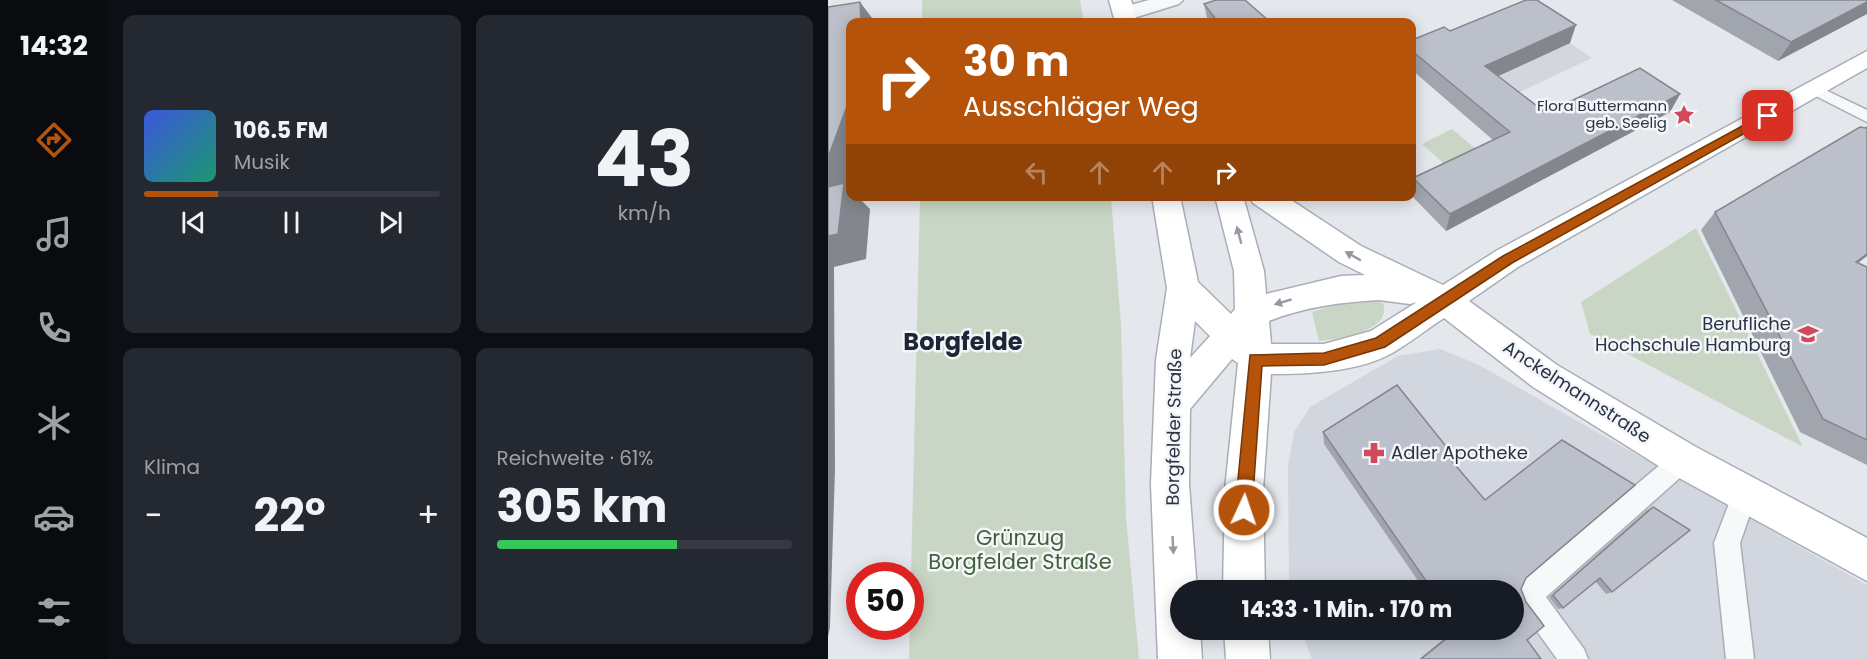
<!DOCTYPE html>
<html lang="de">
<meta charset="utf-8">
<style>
:root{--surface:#171b24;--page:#242831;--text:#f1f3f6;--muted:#9ea1a6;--line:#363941;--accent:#b45309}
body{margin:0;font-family:Poppins,sans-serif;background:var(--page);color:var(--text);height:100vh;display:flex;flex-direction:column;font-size:22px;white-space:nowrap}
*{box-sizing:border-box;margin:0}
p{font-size:20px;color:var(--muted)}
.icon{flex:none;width:33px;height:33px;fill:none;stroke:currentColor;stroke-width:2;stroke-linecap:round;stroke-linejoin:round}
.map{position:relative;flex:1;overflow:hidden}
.side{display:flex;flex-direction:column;gap:15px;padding:15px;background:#0d0f14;width:720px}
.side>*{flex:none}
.top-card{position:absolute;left:18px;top:18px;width:570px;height:183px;border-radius:12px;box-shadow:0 3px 15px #0003;background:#b45309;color:#fff;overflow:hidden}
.speed{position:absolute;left:18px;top:562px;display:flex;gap:12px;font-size:30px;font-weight:700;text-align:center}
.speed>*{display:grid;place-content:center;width:78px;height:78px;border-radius:50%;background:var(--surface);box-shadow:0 3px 15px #0003;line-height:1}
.speed .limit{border:9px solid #d22;background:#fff;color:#111}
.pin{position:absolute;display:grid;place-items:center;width:51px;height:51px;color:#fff;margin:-26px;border-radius:12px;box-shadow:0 3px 9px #0006}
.me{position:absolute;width:66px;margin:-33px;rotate:3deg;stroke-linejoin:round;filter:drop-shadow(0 0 4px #0008)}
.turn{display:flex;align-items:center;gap:21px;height:126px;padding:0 18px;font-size:27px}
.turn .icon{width:78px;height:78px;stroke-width:2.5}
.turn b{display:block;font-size:42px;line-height:51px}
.lanes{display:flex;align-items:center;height:57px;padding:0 18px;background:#0003;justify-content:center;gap:30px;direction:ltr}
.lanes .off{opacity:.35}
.big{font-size:45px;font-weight:700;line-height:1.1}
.side .tile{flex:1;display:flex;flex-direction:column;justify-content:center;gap:9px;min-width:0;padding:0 21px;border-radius:12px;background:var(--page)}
.side .dial{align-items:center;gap:0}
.dial b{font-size:78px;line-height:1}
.song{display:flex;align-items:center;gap:18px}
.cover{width:72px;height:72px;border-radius:9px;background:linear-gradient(135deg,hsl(230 70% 55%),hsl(160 70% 35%))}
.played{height:6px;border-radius:3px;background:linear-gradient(90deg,var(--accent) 25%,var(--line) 25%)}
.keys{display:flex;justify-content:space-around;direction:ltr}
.heat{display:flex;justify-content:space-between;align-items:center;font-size:33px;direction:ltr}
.charge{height:9px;border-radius:4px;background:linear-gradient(90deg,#34c759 61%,var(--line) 0)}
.side .tiles{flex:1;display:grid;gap:15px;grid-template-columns:repeat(2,1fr)}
.trip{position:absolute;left:342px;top:580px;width:354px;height:60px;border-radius:30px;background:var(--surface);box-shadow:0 3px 15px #0003;font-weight:700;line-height:60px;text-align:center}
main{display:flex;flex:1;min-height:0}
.tab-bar{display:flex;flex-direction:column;width:108px;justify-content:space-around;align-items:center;background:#090b0e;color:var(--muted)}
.tab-bar .icon{width:42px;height:42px}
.tab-bar .active{color:var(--accent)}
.tab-bar b{font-size:27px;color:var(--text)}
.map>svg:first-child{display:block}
.built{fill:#d2d6de}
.green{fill:#c9d6c5}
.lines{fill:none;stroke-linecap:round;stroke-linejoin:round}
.lane-casing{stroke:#a9aeb7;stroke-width:3}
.street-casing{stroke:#a9aeb7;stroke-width:3}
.secondary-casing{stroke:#a9aeb7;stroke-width:3}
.lane{fill:#f7f8fa;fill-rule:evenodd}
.street{fill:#f7f8fa;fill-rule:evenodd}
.secondary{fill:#fff;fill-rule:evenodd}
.wall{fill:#a1a5ae}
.shaded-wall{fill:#83868d}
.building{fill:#bbc0ca;stroke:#83868d;stroke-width:1.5}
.oneway{fill:#959aa2}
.route{fill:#b45309;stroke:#753606;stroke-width:1.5}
.labels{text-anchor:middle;stroke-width:5;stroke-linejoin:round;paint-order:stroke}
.far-poi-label{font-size:15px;fill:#2b3445;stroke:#f4f6f9;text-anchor:end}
.poi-label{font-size:18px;fill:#2b3445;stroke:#f4f6f9;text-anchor:end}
.street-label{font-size:18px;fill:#2b3445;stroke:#f4f6f9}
.near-park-label{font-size:21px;fill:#3f6138;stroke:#f4f6f9}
.district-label{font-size:24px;font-weight:bold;fill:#1d2536;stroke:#f4f6f9}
</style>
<main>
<nav class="tab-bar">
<b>14:32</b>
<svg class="icon active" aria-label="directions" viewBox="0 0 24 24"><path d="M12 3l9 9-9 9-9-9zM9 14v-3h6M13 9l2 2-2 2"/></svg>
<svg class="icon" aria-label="music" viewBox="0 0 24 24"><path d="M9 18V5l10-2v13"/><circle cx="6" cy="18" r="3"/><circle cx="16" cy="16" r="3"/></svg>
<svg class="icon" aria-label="phone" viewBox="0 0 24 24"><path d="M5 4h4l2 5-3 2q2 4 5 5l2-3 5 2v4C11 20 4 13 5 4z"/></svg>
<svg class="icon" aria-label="climate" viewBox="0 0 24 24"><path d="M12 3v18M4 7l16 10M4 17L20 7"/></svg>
<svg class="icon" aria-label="car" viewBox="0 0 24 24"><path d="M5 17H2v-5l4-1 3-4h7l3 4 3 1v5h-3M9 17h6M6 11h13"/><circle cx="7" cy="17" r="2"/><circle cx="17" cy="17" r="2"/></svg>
<svg class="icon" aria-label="filters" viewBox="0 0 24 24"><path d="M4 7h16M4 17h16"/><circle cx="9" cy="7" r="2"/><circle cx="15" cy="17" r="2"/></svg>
</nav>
<section class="side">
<div class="tiles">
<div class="tile">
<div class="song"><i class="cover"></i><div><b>106.5 FM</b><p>Musik</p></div></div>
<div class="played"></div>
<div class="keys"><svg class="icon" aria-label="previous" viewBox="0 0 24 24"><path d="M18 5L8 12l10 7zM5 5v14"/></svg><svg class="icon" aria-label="pause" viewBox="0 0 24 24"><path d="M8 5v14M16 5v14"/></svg><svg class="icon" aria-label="next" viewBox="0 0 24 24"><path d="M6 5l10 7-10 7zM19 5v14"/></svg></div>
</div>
<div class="tile dial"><b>43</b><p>km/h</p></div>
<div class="tile"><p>Klima</p>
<div class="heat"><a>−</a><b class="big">22°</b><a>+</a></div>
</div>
<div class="tile"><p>Reichweite · 61%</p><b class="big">305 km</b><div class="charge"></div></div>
</div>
</section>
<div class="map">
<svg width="1039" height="659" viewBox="0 0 1039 659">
<rect width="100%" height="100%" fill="#e4e7ec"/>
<path class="built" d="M695 12 764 58 639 117 584 70Z
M612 349 649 364 1039 585V659H484L473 630H686V591H461L460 466 466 432 482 407 570 356Z"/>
<path class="green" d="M94 0H252L256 22H94Z
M624 129 647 148 616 164 594 144Z
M92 197H283L293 325 298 517 311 659H81Z
M868 228 975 447 762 334 753 302Z
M538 300 555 303C565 332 509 339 491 341L484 312 511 304Z"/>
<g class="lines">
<defs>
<path id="lane" d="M985 84 1039 110V122L980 92 977 89Z
M855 448 863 452 867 460 863 468 718 597 756 649 760 659H729L690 605 686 595 690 585 847 452Z
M917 482 926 485 929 494 912 543 926 659H898L886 543 908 485Z"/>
<path id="street" d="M321 0H355L351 4 296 21 288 19 285 14 288 9Z"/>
<path id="secondary" d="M281 0H303L309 22H287Z
M1039 51V68L690 267 641 301 729 365 868 447 1039 538V581L842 473 705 387 616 318C599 329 583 342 566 352 532 372 481 374 443 374L435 490 437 591H395L397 490 410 363 404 359 362 409 361 484 369 591H352V630H372L374 659H330L323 484 328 360 339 288 324 196H352L370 282 403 314 407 309 406 271 387 196H415L436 271 438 294 513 276 537 275 511 262 425 203 421 196H457L533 246 615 285 668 251ZM551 300 582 304 589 302 543 331 496 344H443L441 321C476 307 513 302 551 300ZM367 321 382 336 362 358Z
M396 630H440L442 659H398Z"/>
</defs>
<use href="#lane" class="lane-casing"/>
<use href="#street" class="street-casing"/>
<use href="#secondary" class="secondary-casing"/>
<use href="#lane" class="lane"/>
<use href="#street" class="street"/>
<use href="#secondary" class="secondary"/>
</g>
<path class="wall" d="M844 0H1039L950 61Z
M376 4 442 22H380Z
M622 31 742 43 670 76 718 113 852 94 842 112 618 231 584 196 585 178 665 140 584 70V40Z
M1039 127V256L1029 263 1039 267V465L972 432 873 230 887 212Z
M495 432 619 455 698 578 693 589 699 640 713 659H591L625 632 624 630H686V591H597L496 444Z
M825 507 784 592 778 594 767 581 735 608 730 609 721 597 819 510Z"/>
<path class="shaded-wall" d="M32 2 47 22H33Z
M1039 2V14L950 61 963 42Z
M748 25 742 43 653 84 657 66Z
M852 94 842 112 618 231 622 214Z
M22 98V196H29L42 209 38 259 6 267 7 470 2 627 0 637V158Z
M1039 254V256L1007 280 1028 262Z"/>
<path class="building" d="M388 0H417L442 22H390L376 4Z
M698 0H709L748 25 657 66 718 113 812 68 852 94 622 214 585 178 682 132 584 51V40L616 27 622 31Z
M888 0H1039V2L963 42Z
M32 2 33 22H22V98L0 158V7Z
M1032 127 1037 128 1039 127V254L1028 262 1039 267V440L995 419 887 212Z
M16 183 10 234 0 236V187Z
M569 385 621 450 617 453 657 500 734 440 807 485 698 578 693 589 698 602 716 626 699 640 713 659H593L629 630H686V591H605L495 432Z
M825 507 862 530 784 592 772 578 735 608 725 595Z"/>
<defs><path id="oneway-solid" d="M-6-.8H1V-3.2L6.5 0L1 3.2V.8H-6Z" transform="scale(1.5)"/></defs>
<g class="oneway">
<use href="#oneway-solid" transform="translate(411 235) rotate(-105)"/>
<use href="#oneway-solid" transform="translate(525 256) rotate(-151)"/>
<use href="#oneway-solid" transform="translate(455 302) rotate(163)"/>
<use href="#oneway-solid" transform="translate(345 545) rotate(87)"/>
</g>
<path class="route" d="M940 112 945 116 944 118 684 263 557 347 496 365 434 366 424 510 421 516 416 518 410 516 407 510 422 355 496 353 548 338 675 256Z"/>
<defs>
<symbol id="sight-bare" viewBox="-9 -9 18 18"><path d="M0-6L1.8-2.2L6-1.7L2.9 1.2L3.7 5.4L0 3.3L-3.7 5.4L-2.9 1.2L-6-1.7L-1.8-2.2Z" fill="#d1495b" stroke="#f4f6f9" stroke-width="2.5" paint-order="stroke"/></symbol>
<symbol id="university-bare" viewBox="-9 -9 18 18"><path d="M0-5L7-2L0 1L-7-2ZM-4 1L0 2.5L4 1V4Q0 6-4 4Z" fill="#d1495b" stroke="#f4f6f9" stroke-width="2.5" paint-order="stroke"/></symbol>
<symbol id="pharmacy-bare" viewBox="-9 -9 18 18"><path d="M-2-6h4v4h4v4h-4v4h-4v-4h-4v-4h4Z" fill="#d1495b" stroke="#f4f6f9" stroke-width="2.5" paint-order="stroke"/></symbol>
</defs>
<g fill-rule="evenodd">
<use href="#sight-bare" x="841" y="100" width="30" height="30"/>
<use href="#university-bare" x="965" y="319" width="30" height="30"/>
<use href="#pharmacy-bare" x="531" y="438" width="30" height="30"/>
</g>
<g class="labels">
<g class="far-poi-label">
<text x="839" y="111">Flora Buttermann<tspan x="839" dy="17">geb. Seelig</tspan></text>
</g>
<g class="poi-label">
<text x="963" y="330">Berufliche<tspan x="963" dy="21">Hochschule Hamburg</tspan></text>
<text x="563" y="459" text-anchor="start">Adler Apotheke</text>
</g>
<g class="street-label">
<text transform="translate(749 392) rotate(33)" y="6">Anckelmannstraße</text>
<text transform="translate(346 427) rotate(-89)" y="6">Borgfelder Straße</text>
</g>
<g class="near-park-label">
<text x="192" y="545">Grünzug<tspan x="192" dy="24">Borgfelder Straße</tspan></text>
</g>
<g class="district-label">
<text x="135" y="350">Borgfelde</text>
</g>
</g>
</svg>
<div class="speed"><div class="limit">50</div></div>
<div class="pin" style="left:940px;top:116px;background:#d93025"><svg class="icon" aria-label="arrive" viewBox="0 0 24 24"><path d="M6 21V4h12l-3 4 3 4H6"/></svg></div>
<svg class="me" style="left:416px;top:510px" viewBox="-20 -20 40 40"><circle r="17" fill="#b45309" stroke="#fff" stroke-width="3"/><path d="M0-11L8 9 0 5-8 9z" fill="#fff"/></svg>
<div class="trip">14:33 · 1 Min. · 170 m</div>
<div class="top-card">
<div class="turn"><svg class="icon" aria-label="right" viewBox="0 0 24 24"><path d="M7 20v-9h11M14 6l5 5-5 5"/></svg><div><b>30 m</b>Ausschläger Weg</div></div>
<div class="lanes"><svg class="icon off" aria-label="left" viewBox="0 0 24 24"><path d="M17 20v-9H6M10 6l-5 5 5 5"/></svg><svg class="icon off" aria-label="ahead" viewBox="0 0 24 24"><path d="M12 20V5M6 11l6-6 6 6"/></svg><svg class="icon off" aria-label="ahead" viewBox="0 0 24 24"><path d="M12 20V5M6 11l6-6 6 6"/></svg><svg class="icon" aria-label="right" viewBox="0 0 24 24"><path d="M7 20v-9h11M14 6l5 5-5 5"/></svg></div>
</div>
</div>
</main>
